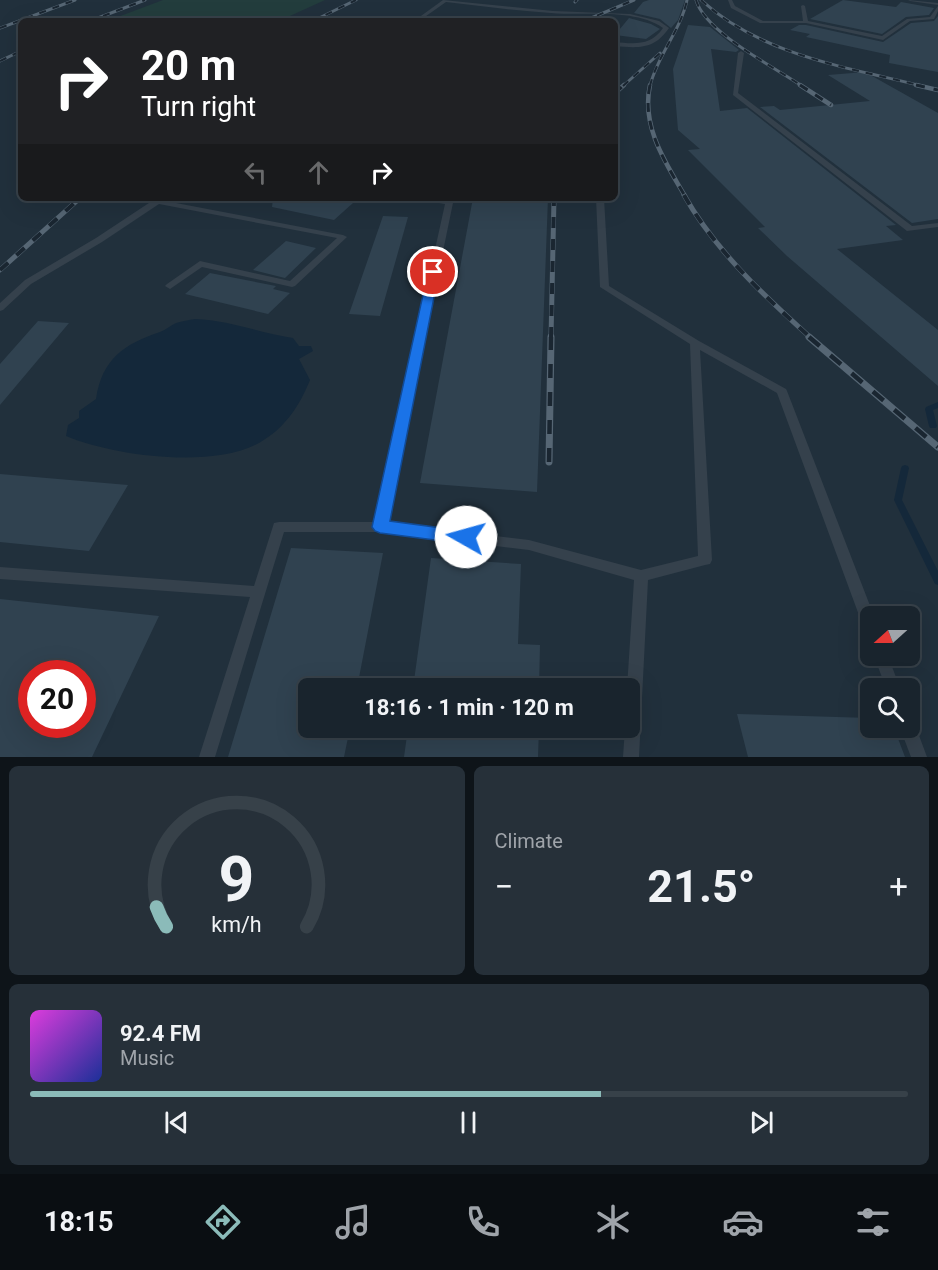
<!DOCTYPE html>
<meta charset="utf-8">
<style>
:root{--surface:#19242d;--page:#263039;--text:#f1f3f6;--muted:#9fa4aa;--line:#374149;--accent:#8bbbb9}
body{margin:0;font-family:Roboto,sans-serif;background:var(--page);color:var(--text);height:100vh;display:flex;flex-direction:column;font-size:22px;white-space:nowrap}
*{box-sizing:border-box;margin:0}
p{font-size:20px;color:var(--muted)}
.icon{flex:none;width:33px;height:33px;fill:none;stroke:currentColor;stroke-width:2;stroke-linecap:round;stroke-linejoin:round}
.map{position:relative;height:757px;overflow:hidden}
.sheet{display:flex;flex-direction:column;gap:9px;padding:9px;background:#0e1419;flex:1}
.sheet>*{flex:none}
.banner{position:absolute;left:18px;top:18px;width:600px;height:183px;border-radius:9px;box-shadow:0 6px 24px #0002,0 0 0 2px var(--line);background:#202124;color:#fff;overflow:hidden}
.needle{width:39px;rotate:249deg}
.buttons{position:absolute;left:860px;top:606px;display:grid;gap:12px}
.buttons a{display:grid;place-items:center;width:60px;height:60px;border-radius:9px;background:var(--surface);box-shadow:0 6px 24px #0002,0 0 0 2px var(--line);font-size:30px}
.speed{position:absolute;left:18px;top:660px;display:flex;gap:12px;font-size:30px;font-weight:700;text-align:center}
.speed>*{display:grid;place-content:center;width:78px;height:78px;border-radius:50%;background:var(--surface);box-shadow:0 6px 24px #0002,0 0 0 2px var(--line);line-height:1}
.speed .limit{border:9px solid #d22;background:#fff;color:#111}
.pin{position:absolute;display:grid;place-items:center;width:51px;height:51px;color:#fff;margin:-26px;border:3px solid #fff;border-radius:50%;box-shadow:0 2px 6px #0007}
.me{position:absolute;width:66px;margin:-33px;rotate:277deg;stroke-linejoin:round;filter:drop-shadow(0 0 4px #0008)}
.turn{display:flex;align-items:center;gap:21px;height:126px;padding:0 24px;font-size:27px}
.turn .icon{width:78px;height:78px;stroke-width:2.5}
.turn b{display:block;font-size:42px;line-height:51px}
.lanes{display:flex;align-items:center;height:57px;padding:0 24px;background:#0003;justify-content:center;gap:30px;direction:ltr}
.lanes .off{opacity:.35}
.big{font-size:45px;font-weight:700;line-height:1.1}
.sheet .card{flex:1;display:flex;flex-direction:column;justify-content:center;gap:9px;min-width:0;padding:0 21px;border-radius:9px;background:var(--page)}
.sheet .dial{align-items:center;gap:0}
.dial svg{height:156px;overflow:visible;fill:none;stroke:var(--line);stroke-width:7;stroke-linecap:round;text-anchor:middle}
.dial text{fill:var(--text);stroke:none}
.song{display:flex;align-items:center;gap:18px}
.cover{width:72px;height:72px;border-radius:9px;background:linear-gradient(135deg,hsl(300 70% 55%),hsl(230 70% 35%))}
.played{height:6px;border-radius:3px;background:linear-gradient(90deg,var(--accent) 65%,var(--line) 65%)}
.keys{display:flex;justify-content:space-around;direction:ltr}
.heat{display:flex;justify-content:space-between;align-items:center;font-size:33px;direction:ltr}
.sheet .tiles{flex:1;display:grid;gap:9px;grid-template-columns:1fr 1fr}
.card:last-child{grid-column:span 2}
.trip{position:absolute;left:298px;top:678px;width:342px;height:60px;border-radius:9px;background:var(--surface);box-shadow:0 6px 24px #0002,0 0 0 2px var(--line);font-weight:700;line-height:60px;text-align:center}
.tab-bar{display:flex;height:96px;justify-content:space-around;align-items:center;background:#0a0e12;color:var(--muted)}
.tab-bar .icon{width:42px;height:42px}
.tab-bar .current{color:var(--accent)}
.tab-bar b{font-size:27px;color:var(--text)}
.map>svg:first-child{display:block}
.green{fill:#233d3d}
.water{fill:#14283a}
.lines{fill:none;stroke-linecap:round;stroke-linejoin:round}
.stream{fill:#14283a;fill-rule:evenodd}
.building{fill:#304250;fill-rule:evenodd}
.service{fill:#35414c;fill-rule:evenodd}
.rail-far3-casing{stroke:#566674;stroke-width:3}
.rail-far2-casing{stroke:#566674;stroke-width:4.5}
.rail-far1-casing{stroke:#566674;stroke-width:5}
.rail-casing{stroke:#566674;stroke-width:7}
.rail-far3{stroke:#1a2631;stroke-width:2;stroke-dasharray:7;stroke-linecap:butt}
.rail-far2{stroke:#1a2631;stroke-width:3;stroke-dasharray:9;stroke-linecap:butt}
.rail-far1{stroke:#1a2631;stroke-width:4;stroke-dasharray:11;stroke-linecap:butt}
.rail{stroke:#1a2631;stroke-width:4.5;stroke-dasharray:14;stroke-linecap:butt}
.route{fill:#1a73e8;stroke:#114b97;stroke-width:1.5}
</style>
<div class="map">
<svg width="938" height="757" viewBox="0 0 938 757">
<rect width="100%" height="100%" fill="#21303c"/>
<path class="green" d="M163 0H325L279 21H107Z"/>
<path class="water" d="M195 319C229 320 260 333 293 338L299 346H311L313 351 299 359 310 380C299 407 285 428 259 443 212 469 114 456 66 436L68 425 79 418V411L96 399C102 359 124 344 160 332 166 330 171 325 176 323 182 321 189 320 195 319Z"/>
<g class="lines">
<path class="stream" d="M938 402V408L933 410 937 426 936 428H930L929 426 925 409 926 407Z
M905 465 908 466 909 468 902 500 938 571V585L935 584 894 500 901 468 902 466Z"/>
</g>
<path class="building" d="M649 0H685L678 20 671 28 660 19 634 13 643 2Z
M843 0 896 7 901 2 934 8 929 15 906 17 882 34 810 19Z
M938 16V72L889 63 890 55 806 37 810 34 790 30 799 25H806L883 42 911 23 934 21Z
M629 18 651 24 660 29 646 39 615 35Z
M688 25 710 27 739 50 736 52 711 49 720 111 747 108 896 225 886 226 903 240 837 249 938 330V386L787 256 758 228 765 227 688 150 700 149 678 130 673 69Z
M865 72 938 113V219L912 223 760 107 774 106 780 110 870 101 828 75Z
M273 198H330L353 203 334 220 272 207Z
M473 198H548L537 492 420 483Z
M383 216 408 217 380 316 349 314Z
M286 241 316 248 285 278 253 270Z
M210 273 276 286 273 289 290 293 268 314 185 294Z
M38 321 69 323 0 405V364Z
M0 474 128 485 89 551 0 542Z
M291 548 383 553 357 688H309V728H350L344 757H228Z
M431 558 521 564 518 644 540 645 539 688H413Z
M0 599 159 616 92 757H0ZM32 674H82V724H32Z
M737 714 870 718V728H894L905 757H748Z
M408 728H539L538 757H404Z"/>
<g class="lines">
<path class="service" d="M443 0 553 11 630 14 659 21 669 28C654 50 638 48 615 46V42C634 44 651 46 663 28 635 8 585 16 551 13 516 11 481 6 446 2L419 21H414Z
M728 0H732L735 6 763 21H803L801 6 803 5 805 6 808 21 882 36 907 19 930 17 938 6V11L934 19 910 21 883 40 806 23H760L731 8Z
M908 0 938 3V5L910 1Z
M501 19H503L505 20 500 21Z
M741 51 744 53 738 93 912 226 938 223V227L907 231 733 95 738 53Z
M417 198 446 199 454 198 387 523 529 540 641 570 698 556 690 344 600 287 596 198H604L609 286 699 341 786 389 787 391 874 616H870V632L865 630 863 626 777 393 700 350 712 560 710 564 705 565 648 580 639 757H623L625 728H630V688H627L634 580 529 550 380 532H284L215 757H199L250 597 0 579V567L254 586 274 523 279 522H375L445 204 421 200Z
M155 199 343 235 347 237 295 286 292 287 202 267 170 289 165 286 167 284 200 261 290 281 337 238 159 204 102 242 31 284 3 310 0 311V303L25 280 96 238Z
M874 656H888L900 688H886Z
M909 721 914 722 927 757H911L900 728H909Z"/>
<defs>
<path id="rail-far3" d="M696 0C705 32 774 67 802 86
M701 0C761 55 846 67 922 86
M575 2 577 0
M90 21 145 0
M313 21 356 0
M584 21 634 0
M0 28 75 0
M0 61 21 51
M623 86 660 53
M650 86C657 56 681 30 687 0"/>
<path id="rail-far2" d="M650 85C641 126 665 162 685 196
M800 85 831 105
M916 85 938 90
M615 93 624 85"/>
<path id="rail-far1" d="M684 195C715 250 764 296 811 338
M0 270 80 198
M551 338 554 198"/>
<path id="rail" d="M809 337 938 447
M549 462 551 337"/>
</defs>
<use href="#rail-far3" class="rail-far3-casing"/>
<use href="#rail-far2" class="rail-far2-casing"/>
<use href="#rail-far1" class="rail-far1-casing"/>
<use href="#rail" class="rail-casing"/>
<use href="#rail-far3" class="rail-far3"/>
<use href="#rail-far2" class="rail-far2"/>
<use href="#rail-far1" class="rail-far1"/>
<use href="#rail" class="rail"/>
</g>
<path class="route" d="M433 268 439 272 390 521 472 532 474 537 472 542 466 544 380 533 375 531 372 527 428 272Z"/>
</svg>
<div class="buttons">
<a><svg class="needle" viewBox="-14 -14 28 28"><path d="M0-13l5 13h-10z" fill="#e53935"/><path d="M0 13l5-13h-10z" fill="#9fa4aa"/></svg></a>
<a><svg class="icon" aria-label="search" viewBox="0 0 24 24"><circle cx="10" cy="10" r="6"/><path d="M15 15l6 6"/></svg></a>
</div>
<div class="speed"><div class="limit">20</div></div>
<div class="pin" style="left:433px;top:272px;background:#d93025"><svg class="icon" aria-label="arrive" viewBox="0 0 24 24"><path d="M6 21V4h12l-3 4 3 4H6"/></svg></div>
<svg class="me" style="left:466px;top:537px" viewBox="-20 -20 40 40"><circle r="19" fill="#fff"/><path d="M0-13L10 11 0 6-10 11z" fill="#1a73e8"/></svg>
<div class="trip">18:16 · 1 min · 120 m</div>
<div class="banner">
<div class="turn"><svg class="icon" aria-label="right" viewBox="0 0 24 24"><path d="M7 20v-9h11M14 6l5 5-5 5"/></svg><div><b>20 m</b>Turn right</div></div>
<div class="lanes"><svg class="icon off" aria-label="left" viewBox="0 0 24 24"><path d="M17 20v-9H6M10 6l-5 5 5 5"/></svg><svg class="icon off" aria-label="ahead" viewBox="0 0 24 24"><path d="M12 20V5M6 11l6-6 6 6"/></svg><svg class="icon" aria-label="right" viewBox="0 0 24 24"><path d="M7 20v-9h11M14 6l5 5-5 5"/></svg></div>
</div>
</div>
<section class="sheet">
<div class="tiles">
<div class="card dial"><svg viewBox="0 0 100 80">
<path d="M14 69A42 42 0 1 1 86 69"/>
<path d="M14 69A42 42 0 0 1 9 59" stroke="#8bbbb9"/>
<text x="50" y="56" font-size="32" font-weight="700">9</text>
<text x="50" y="72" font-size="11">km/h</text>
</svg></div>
<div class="card"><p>Climate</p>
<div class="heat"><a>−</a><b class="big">21.5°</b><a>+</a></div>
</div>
<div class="card">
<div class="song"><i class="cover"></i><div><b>92.4 FM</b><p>Music</p></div></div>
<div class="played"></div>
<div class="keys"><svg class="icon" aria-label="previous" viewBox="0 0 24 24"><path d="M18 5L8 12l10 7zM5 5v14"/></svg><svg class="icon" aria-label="pause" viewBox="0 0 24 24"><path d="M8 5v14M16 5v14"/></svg><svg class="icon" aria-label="next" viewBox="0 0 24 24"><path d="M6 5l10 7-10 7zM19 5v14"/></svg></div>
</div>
</div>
</section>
<nav class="tab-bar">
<b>18:15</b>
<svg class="icon current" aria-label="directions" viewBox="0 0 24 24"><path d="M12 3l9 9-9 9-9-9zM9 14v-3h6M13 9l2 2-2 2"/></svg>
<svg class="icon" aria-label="music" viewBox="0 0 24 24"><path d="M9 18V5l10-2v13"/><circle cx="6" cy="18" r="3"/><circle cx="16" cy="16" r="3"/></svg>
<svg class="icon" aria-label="phone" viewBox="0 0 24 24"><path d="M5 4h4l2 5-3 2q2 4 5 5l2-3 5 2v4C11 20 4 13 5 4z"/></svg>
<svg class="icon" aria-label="climate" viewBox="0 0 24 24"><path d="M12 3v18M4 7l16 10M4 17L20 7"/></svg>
<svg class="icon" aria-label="car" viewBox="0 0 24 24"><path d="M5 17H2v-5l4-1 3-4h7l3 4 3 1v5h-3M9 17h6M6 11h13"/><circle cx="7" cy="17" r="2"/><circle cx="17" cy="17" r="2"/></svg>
<svg class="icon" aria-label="filters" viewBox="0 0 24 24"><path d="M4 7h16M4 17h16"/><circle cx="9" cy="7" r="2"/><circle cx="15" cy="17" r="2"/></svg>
</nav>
